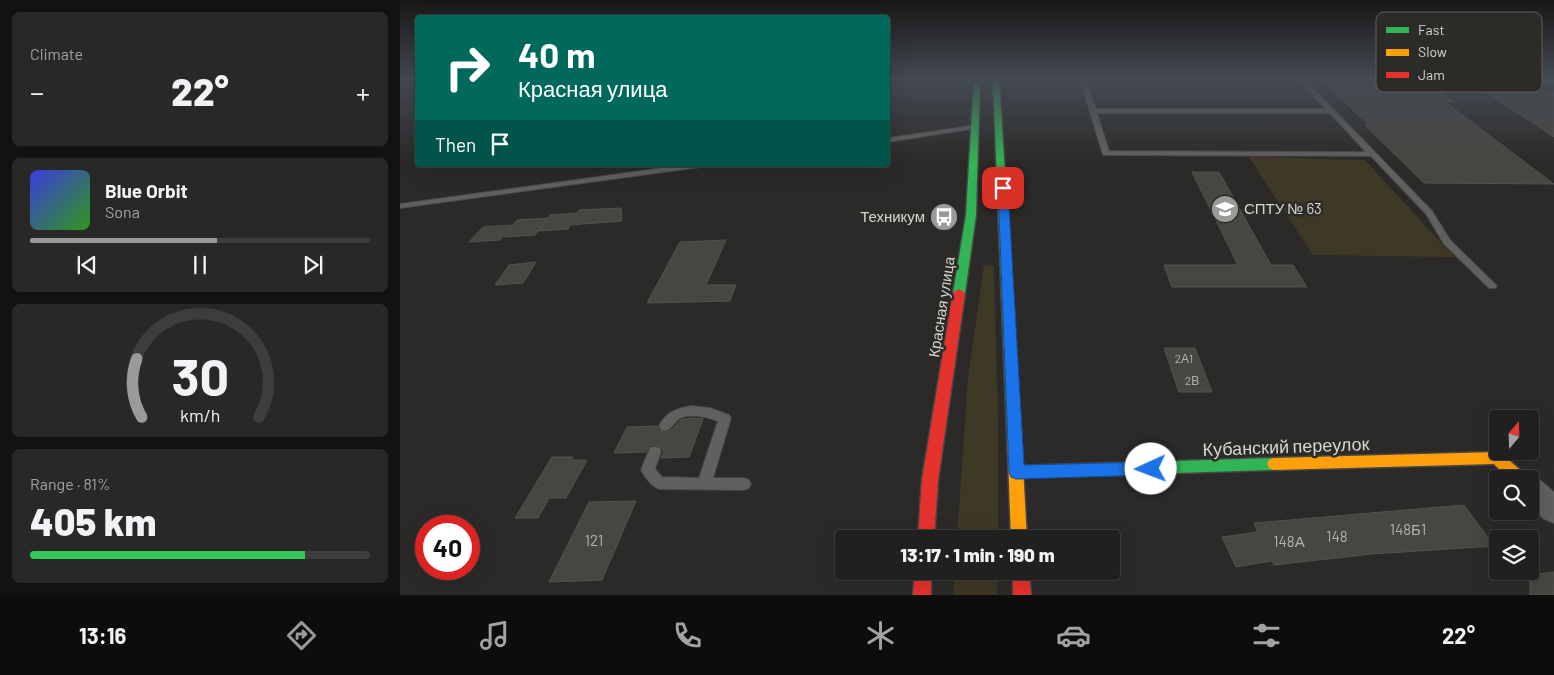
<!DOCTYPE html>
<meta charset="utf-8">
<style>
:root{--surface:#20201e;--page:#282827;--text:#f1f3f6;--muted:#a2a3a4;--line:#3d3e3c;--accent:#9b9a98}
body{margin:0;font-family:Barlow,sans-serif;background:var(--page);color:var(--text);height:100vh;display:flex;flex-direction:column;font-size:19px;white-space:nowrap}
*{box-sizing:border-box;margin:0}
p{font-size:16px;color:var(--muted)}
.icon{flex:none;width:28px;height:28px;fill:none;stroke:currentColor;stroke-width:2;stroke-linecap:round;stroke-linejoin:round}
.map{position:relative;flex:1;overflow:hidden}
.details{display:flex;flex-direction:column;gap:12px;padding:12px;background:#121210;width:400px}
.details>*{flex:none}
.banner{position:absolute;left:15px;top:15px;width:475px;height:152px;border-radius:5px;box-shadow:0 5px 20px #0002,0 0 0 1px var(--line);background:#00695c;color:#fff;overflow:hidden}
.needle{width:32px;rotate:19deg}
.buttons{position:absolute;left:1089px;top:410px;display:grid;gap:10px}
.buttons a{display:grid;place-items:center;width:50px;height:50px;border-radius:5px;background:var(--surface);box-shadow:0 5px 20px #0002,0 0 0 1px var(--line);font-size:25px}
.speed{position:absolute;left:15px;top:515px;display:flex;gap:10px;font-size:25px;font-weight:700;text-align:center}
.speed>*{display:grid;place-content:center;width:65px;height:65px;border-radius:50%;background:var(--surface);box-shadow:0 5px 20px #0002,0 0 0 1px var(--line);line-height:1}
.speed .limit{border:8px solid #d22;background:#fff;color:#111}
.pin{position:absolute;display:grid;place-items:center;width:42px;height:42px;color:#fff;margin:-21px;border-radius:10px;box-shadow:0 2px 8px #0006}
.me{position:absolute;width:55px;margin:-28px;rotate:268deg;stroke-linejoin:round;filter:drop-shadow(0 0 4px #0008)}
.turn{display:flex;align-items:center;gap:18px;height:105px;padding:0 20px;font-size:22px}
.turn .icon{width:65px;height:65px;stroke-width:2.5}
.turn b{display:block;font-size:35px;line-height:42px}
.then{display:flex;align-items:center;height:48px;padding:0 20px;background:#0003;gap:10px;font-size:19px}
.big{font-size:38px;font-weight:800;line-height:1.1}
.details .tile{flex:1;display:flex;flex-direction:column;justify-content:center;gap:8px;min-width:0;padding:0 18px;border-radius:8px;background:var(--page)}
.details .dial{align-items:center;gap:0}
.dial svg{height:130px;overflow:visible;fill:none;stroke:var(--line);stroke-width:7;stroke-linecap:round;text-anchor:middle}
.dial text{fill:var(--text);stroke:none}
.song{display:flex;align-items:center;gap:15px}
.cover{width:60px;height:60px;border-radius:8px;background:linear-gradient(135deg,hsl(240 70% 55%),hsl(110 70% 35%))}
.played{height:5px;border-radius:2px;background:linear-gradient(90deg,var(--accent) 55%,var(--line) 55%)}
.keys{display:flex;justify-content:space-around;direction:ltr}
.heat{display:flex;justify-content:space-between;align-items:center;font-size:28px;direction:ltr}
.charge{height:8px;border-radius:4px;background:linear-gradient(90deg,#34c759 81%,var(--line) 0)}
.trip{position:absolute;left:435px;top:530px;width:285px;height:50px;border-radius:5px;background:var(--surface);box-shadow:0 5px 20px #0002,0 0 0 1px var(--line);font-weight:800;line-height:50px;text-align:center}
.tabs{display:flex;height:80px;justify-content:space-around;align-items:center;background:#0d0d0c;color:var(--muted)}
.tabs .icon{width:35px;height:35px}
.tabs .active{color:var(--accent)}
.tabs b{font-size:22px;color:var(--text)}
main{display:flex;flex:1;min-height:0}
.map>svg:first-child{display:block}
.green{fill:#3e3925}
.building{fill:#484640;stroke:#535251}
.lines{fill:none;stroke-linecap:round;stroke-linejoin:round}
.lane-casing{stroke:#474644;stroke-width:2}
.street-casing{stroke:#474644;stroke-width:2}
.fast-casing{stroke:#474644;stroke-width:3}
.slow-casing{stroke:#474644;stroke-width:3}
.jam-casing{stroke:#474644;stroke-width:3}
.lane{fill:#60605e;fill-rule:evenodd}
.street{fill:#60605e;fill-rule:evenodd}
.fast{fill:#30b455;fill-rule:evenodd}
.slow{fill:#ff9f0a;fill-rule:evenodd}
.jam{fill:#e5322d;fill-rule:evenodd}
.route{fill:#1a73e8;stroke:#114b97}
.labels{text-anchor:middle;stroke-width:5;stroke-linejoin:round;paint-order:stroke}
.number-label{font-size:12px;fill:#b3b2af}
.poi-label{font-size:15px;fill:#d7d6d4;stroke:#2c2b27;text-anchor:start}
.street-label{font-size:15px;fill:#d7d6d4;stroke:#2c2b27}
.near-number-label{font-size:15px;fill:#b3b2af}
.near-street-label{font-size:18px;fill:#d7d6d4;stroke:#2c2b27}
.key{fill:#2c2b27;stroke:#5f5e5b;stroke-width:1}
.key-label{font-size:14px;fill:#d7d6d4}
</style>
<main>
<section class="details">
<div class="tile"><p>Climate</p>
<div class="heat"><a>−</a><b class="big">22°</b><a>+</a></div>
</div>
<div class="tile">
<div class="song"><i class="cover"></i><div><b>Blue Orbit</b><p>Sona</p></div></div>
<div class="played"></div>
<div class="keys"><svg class="icon" aria-label="previous" viewBox="0 0 24 24"><path d="M18 5L8 12l10 7zM5 5v14"/></svg><svg class="icon" aria-label="pause" viewBox="0 0 24 24"><path d="M8 5v14M16 5v14"/></svg><svg class="icon" aria-label="next" viewBox="0 0 24 24"><path d="M6 5l10 7-10 7zM19 5v14"/></svg></div>
</div>
<div class="tile dial"><svg viewBox="0 0 100 80">
<path d="M14 69A42 42 0 1 1 86 69"/>
<path d="M14 69A42 42 0 0 1 11 33" stroke="#9b9a98"/>
<text x="50" y="56" font-size="32" font-weight="700">30</text>
<text x="50" y="72" font-size="11">km/h</text>
</svg></div>
<div class="tile"><p>Range · 81%</p><b class="big">405 km</b><div class="charge"></div></div>
</section>
<div class="map">
<svg width="1154" height="595" viewBox="0 0 1154 595">
<rect width="100%" height="100%" fill="#2b2a28"/>
<path class="green" d="M849 157 965 160 1054 257 913 255Z
M584 265 594 266 598 422V539H557L568 378Z
M555 571H597V595H553Z"/>
<path class="building" d="M920 79H1022L1054 102H1045L1154 184 1024 183 965 125H969Z
M1075 83 1110 91H1154V137L1074 84Z
M792 172H819L871 265H893L907 287H772L764 265H838Z
M221 208 222 221 170 225 168 229 138 231 150 215 177 213 179 210Z
M147 218 135 235 104 237 117 220Z
M112 225 100 240 69 242 83 227Z
M326 240 306 285H336L330 301 247 303 280 242Z
M136 262 123 283 95 285 109 265Z
M764 348H795L812 392H779Z
M292 418 303 419 289 457 261 458 264 452 262 448 255 445 250 446 246 452 214 453 227 427 257 426 259 431 265 432 271 430 281 420Z
M152 457H173L171 460H187L166 498H149L138 518H115Z
M236 501 202 580 149 582 189 502Z
M1064 505 1094 546 972 554 874 565 872 561 836 567 822 537 858 532 854 523Z
M1154 572V595H1130V575Z"/>
<g class="lines">
<defs>
<path id="lane" d="M680 79H686L696 109H926L898 79H904L1032 211 1050 240 1097 286 1095 288H1089L1044 244 1026 214 971 156 703 155ZM697 113H930L966 152 709 151Z
M1102 79 1154 80V84H1121Z
M576 125 578 126V128L488 142V138Z
M284 165H305L301 167 0 208V204Z
M292 406 310 408 329 415 331 418 313 478H344L349 480 351 484 349 488 344 490 259 489C251 486 245 477 241 470L250 448 255 447 260 448 261 452 255 469 262 477 299 478 318 421C307 417 294 414 283 417 273 420 272 433 261 430L259 426C266 412 277 408 292 406Z"/>
<path id="street" d="M1130 476 1140 480 1154 492V523L1144 519 1130 506V479H1123Z"/>
<path id="fast" d="M574 79H580L576 215 565 293 559 297 553 293 566 215Z
M593 79H599L621 430 619 434 614 436 609 434 607 430Z
M874 458 879 460 881 464 879 468 874 470 616 478 611 477 609 472 611 467 616 466Z"/>
<path id="slow" d="M614 424 619 426 621 430 627 539H611L607 430 609 426Z
M1097 452 1102 454 1125 474 1127 479H1109L1094 464 874 470 869 468 867 464 869 460 874 458Z"/>
<path id="jam" d="M559 289 565 293 538 480 534 539H518L522 480 553 293Z
M515 571H531V595H513Z
M613 571H629L631 595H613Z"/>
</defs>
<use href="#lane" class="lane-casing"/>
<use href="#street" class="street-casing"/>
<use href="#fast" class="fast-casing"/>
<use href="#slow" class="slow-casing"/>
<use href="#jam" class="jam-casing"/>
<use href="#lane" class="lane"/>
<use href="#street" class="street"/>
<use href="#fast" class="fast"/>
<use href="#slow" class="slow"/>
<use href="#jam" class="jam"/>
</g>
<linearGradient id="sky" x2="0" y2="1"><stop stop-color="#181716"/><stop offset="0.49" stop-color="#444a53"/><stop offset="1" stop-color="#444a53" stop-opacity="0"/></linearGradient>
<rect width="1154" height="162" fill="url(#sky)"/>
<path class="route" d="M603 185 608 188 624 465 751 462 757 464 759 469 757 473 751 475 616 479 611 477 609 472 598 188Z"/>
<defs>
<symbol id="university-disc" viewBox="-11 -11 22 22"><circle r="9.5" fill="#9b9a98" stroke="#2c2b27"/><path d="M0-5L7-2L0 1L-7-2ZM-4 1L0 2.5L4 1V4Q0 6-4 4Z" fill="#fff"/></symbol>
<symbol id="bus-disc" viewBox="-11 -11 22 22"><circle r="9.5" fill="#9b9a98" stroke="#2c2b27"/><path d="M-5-6H5V4H4V6H2V4H-2V6H-4V4H-5ZM-3.5-4V0h7V-4ZM-3.5 1.2v1.5H-2V1.2ZM2 1.2v1.5H3.5V1.2Z" fill="#fff"/></symbol>
</defs>
<g fill-rule="evenodd">
<use href="#university-disc" x="809" y="193" width="32" height="32"/>
<use href="#bus-disc" x="528" y="201" width="32" height="32"/>
</g>
<g class="labels">
<g class="number-label">
<text x="784" y="363">2А1</text>
<text x="792" y="385">2В</text>
</g>
<g class="poi-label">
<text x="844" y="214">СПТУ № 63</text>
<text x="525" y="222" text-anchor="end">Техникум</text>
</g>
<g class="street-label">
<text transform="translate(542 307) rotate(-81)" y="5">Красная улица</text>
</g>
<g class="near-number-label">
<text x="1008" y="535">148Б1</text>
<text x="937" y="542">148</text>
<text x="194" y="546">121</text>
<text x="889" y="547">148А</text>
</g>
<g class="near-street-label">
<text transform="translate(886 447) rotate(-2)" y="6">Кубанский переулок</text>
</g>
</g>
<rect x="976" y="12" width="166" height="80" rx="8" class="key"/>
<rect x="986" y="27" width="23" height="6" fill="#30b455"/>
<rect x="986" y="49" width="23" height="7" fill="#ff9f0a"/>
<rect x="986" y="72" width="23" height="6" fill="#e5322d"/>
<g class="key-label">
<text x="1018" y="35">Fast</text>
<text x="1018" y="57">Slow</text>
<text x="1018" y="80">Jam</text>
</g>
</svg>
<div class="buttons">
<a><svg class="needle" viewBox="-14 -14 28 28"><path d="M0-13l5 13h-10z" fill="#e53935"/><path d="M0 13l5-13h-10z" fill="#a2a3a4"/></svg></a>
<a><svg class="icon" aria-label="search" viewBox="0 0 24 24"><circle cx="10" cy="10" r="6"/><path d="M15 15l6 6"/></svg></a>
<a><svg class="icon" aria-label="layers" viewBox="0 0 24 24"><path d="M12 4l9 5-9 5-9-5zM3 14l9 5 9-5"/></svg></a>
</div>
<div class="speed"><div class="limit">40</div></div>
<div class="pin" style="left:603px;top:188px;background:#d93025"><svg class="icon" aria-label="arrive" viewBox="0 0 24 24"><path d="M6 21V4h12l-3 4 3 4H6"/></svg></div>
<svg class="me" style="left:751px;top:469px" viewBox="-20 -20 40 40"><circle r="19" fill="#fff"/><path d="M0-13L10 11 0 6-10 11z" fill="#1a73e8"/></svg>
<div class="trip">13:17 · 1 min · 190 m</div>
<div class="banner">
<div class="turn"><svg class="icon" aria-label="right" viewBox="0 0 24 24"><path d="M7 20v-9h11M14 6l5 5-5 5"/></svg><div><b>40 m</b>Красная улица</div></div>
<div class="then">Then<svg class="icon" aria-label="arrive" viewBox="0 0 24 24"><path d="M6 21V4h12l-3 4 3 4H6"/></svg></div>
</div>
</div>
</main>
<nav class="tabs">
<b>13:16</b>
<svg class="icon active" aria-label="directions" viewBox="0 0 24 24"><path d="M12 3l9 9-9 9-9-9zM9 14v-3h6M13 9l2 2-2 2"/></svg>
<svg class="icon" aria-label="music" viewBox="0 0 24 24"><path d="M9 18V5l10-2v13"/><circle cx="6" cy="18" r="3"/><circle cx="16" cy="16" r="3"/></svg>
<svg class="icon" aria-label="phone" viewBox="0 0 24 24"><path d="M5 4h4l2 5-3 2q2 4 5 5l2-3 5 2v4C11 20 4 13 5 4z"/></svg>
<svg class="icon" aria-label="climate" viewBox="0 0 24 24"><path d="M12 3v18M4 7l16 10M4 17L20 7"/></svg>
<svg class="icon" aria-label="car" viewBox="0 0 24 24"><path d="M5 17H2v-5l4-1 3-4h7l3 4 3 1v5h-3M9 17h6M6 11h13"/><circle cx="7" cy="17" r="2"/><circle cx="17" cy="17" r="2"/></svg>
<svg class="icon" aria-label="filters" viewBox="0 0 24 24"><path d="M4 7h16M4 17h16"/><circle cx="9" cy="7" r="2"/><circle cx="15" cy="17" r="2"/></svg>
<b>22°</b>
</nav>
